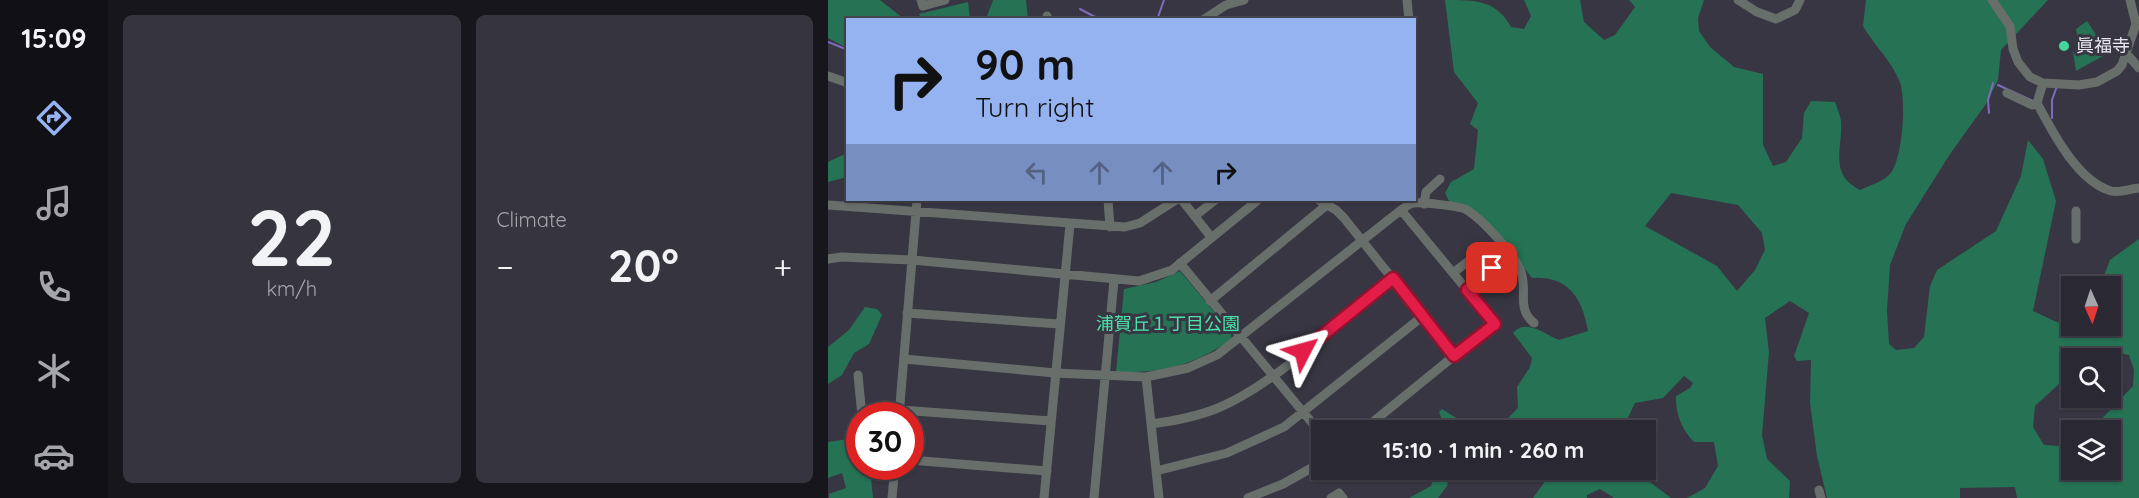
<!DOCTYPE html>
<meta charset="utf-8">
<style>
:root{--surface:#2a2832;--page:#36343e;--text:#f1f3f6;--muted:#a5a6ac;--line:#46444d;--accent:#95b2f1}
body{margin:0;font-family:Quicksand,"Noto Sans JP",sans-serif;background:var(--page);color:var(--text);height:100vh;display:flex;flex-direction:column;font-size:22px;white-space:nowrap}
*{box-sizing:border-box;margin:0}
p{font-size:20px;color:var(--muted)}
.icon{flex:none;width:33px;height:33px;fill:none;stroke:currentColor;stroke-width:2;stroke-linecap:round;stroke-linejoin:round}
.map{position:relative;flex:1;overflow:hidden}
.sheet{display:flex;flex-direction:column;gap:15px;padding:15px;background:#17161c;width:720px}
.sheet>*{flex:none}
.top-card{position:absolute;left:18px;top:18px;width:570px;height:183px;border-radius:0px;box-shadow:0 2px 4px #0004,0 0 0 2px var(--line);background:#95b2f1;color:#111;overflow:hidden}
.needle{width:39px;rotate:177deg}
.tools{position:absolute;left:1233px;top:276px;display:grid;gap:12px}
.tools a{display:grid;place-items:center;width:60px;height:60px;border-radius:0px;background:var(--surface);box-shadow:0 2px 4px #0004,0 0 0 2px var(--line);font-size:30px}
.speed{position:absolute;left:18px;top:402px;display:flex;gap:12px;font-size:30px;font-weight:700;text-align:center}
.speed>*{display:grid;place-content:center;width:78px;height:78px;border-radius:50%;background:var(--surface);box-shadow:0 2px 4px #0004,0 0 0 2px var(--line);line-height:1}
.speed .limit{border:9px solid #d22;background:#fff;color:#111}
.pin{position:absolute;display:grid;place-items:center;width:51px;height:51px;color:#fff;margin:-26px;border-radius:12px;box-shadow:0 3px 9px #0006}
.me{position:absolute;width:66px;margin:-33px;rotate:51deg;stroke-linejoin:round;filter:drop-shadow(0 0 4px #0008)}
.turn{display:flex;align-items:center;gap:21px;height:126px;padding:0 30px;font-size:27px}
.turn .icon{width:78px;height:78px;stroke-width:2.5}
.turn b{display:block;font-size:42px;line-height:51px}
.lanes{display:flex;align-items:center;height:57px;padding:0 30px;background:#0003;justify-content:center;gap:30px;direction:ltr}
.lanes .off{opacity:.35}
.big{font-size:45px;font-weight:800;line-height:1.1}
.sheet .card{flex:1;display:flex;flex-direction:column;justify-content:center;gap:9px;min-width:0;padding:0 21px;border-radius:9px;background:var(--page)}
.sheet .dial{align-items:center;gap:0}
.dial b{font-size:78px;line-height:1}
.heat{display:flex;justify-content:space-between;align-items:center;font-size:33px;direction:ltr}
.sheet .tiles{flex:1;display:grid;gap:15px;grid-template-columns:repeat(2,1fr)}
.trip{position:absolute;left:483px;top:420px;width:345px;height:60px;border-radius:0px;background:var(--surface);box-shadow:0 2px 4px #0004,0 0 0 2px var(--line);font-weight:800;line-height:60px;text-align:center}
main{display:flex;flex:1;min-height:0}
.menu{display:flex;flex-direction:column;width:108px;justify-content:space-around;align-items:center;background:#111014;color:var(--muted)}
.menu .icon{width:42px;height:42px}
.menu .on{color:var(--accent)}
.menu b{font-size:27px;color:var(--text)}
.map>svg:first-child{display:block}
.green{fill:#257255;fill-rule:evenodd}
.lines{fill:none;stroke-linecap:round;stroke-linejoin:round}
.stream{stroke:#7f6abc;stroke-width:2}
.minor{stroke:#686f6b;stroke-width:9}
.route-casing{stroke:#92132f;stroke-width:15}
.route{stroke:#e11d48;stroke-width:10}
.poi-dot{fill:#46d49e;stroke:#383642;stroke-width:2}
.labels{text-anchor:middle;stroke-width:6;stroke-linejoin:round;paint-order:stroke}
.poi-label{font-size:18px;fill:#e7e6ee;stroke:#383642;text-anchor:start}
.park-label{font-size:18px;fill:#49e4aa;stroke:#383642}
</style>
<main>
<nav class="menu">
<b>15:09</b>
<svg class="icon on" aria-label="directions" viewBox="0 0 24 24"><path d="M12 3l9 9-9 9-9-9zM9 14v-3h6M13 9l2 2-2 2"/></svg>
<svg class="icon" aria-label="music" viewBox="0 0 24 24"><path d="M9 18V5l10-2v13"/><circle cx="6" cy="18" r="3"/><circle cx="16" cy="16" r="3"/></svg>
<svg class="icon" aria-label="phone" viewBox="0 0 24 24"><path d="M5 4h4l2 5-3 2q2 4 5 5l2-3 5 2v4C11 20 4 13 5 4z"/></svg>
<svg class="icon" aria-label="climate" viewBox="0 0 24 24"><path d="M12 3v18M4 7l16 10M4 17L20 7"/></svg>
<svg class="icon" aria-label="car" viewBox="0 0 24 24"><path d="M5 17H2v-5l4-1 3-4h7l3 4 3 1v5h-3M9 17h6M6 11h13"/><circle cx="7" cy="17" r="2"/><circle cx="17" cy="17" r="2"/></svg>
</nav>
<section class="sheet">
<div class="tiles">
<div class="card dial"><b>22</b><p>km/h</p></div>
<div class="card"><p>Climate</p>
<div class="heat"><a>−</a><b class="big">20°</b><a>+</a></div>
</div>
</div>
</section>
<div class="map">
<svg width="1311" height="498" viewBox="0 0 1311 498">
<rect width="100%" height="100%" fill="#383642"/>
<path class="green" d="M0 0H52L76 19 20 20 19 48 0 38Z
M165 0H198L200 19H158Z
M617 0C648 0 668 0 683 27L696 29 703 16 696 0H752L756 22 776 40 787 35 807 7 801 0H876L870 18 871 31 882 47 906 67 935 74V145L945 166 958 162 974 138 976 113 983 101 1007 102C1009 108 1012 114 1013 121 1015 148 1000 174 1032 190 1040 186 1054 182 1061 175 1075 162 1079 97 1071 80 1062 59 1046 45 1035 26L1038 0H1220L1173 50 1170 80 1158 104 1122 154 1078 224 1062 265 1059 310 1061 344 1068 350 1086 348 1096 337 1102 286 1109 270 1168 231 1193 176 1200 140 1215 159 1228 201 1205 311 1231 323 1243 321 1244 326H1282V286H1272L1282 260 1311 239V498H1189L1187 487 1132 488V498H999L989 456 982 403 983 360 969 361 966 356 981 313 962 301 937 318 941 352 934 435 939 459 962 481 961 498H859L877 488 890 466 886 442H866C854 430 847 413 848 396L862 388 865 383 856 376 835 398 807 403 794 430H614L616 425 611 412 614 409 646 429 675 423 690 408 689 387 702 367 704 358 685 333C698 318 716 334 731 340L760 331C754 298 741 276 704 278L672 237 622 203 617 193 623 182 646 169 650 130 642 124 650 103 626 72ZM843 193 910 205 934 233 937 250 927 270 909 291 889 266 817 226ZM1278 350 1301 355 1306 370 1305 386 1263 430H1282V470H1244L1243 440 1230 446 1216 445 1205 427 1207 406 1244 372V358H1260Z
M140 2 142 19H93L91 14Z
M1259 21 1280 53 1248 71 1245 52 1251 50 1248 29Z
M19 153V177L0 182V162Z
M352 271 402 331 404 339C364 366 336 373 288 372L296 289 328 282Z
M37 307 49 309 54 315 41 344 26 353 14 375 0 384V347L21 330Z
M21 439 31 440 32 466 42 467 45 498H1V494L18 488 14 473 0 478V442Z
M608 470H622L619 486 610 498H581L603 486Z
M733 470H806L843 498H786L772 489 759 495V498H705L718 480 728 477Z"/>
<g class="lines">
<path class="stream" d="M252 9 273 20
M329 20 336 0
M0 42 20 50
M1170 85 1205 101
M1161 113 1160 100 1165 83
M1224 118V100L1229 86"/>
<path class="minor" d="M93 0 95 6 117 0
M579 0 581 20
M910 0 929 12 948 19 967 10 972 0
M1164 0 1182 26 1185 49 1190 62 1202 77 1215 83 1251 85 1269 82 1289 71 1294 65 1308 24 1302 0
M219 16V20
M375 20 398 5 416 0
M1297 52 1311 68
M0 76 20 83
M1215 83 1209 103C1224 131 1249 181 1283 191 1291 193 1302 189 1311 188
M1179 93 1204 105 1209 103
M280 200 282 227
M354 200 383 237
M491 200 508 210 516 218 626 356 535 430
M596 204 598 192 612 179
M0 205 297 227 312 223 348 200
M573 210C576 208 581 204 585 203 594 202 632 206 639 210 655 220 687 255 693 272 700 292 688 308 706 323
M1248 211V239
M367 216 387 200
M0 259 13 257 84 260 311 281 344 270 430 200
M352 263 494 435
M625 273 651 253
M639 290 664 268
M382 301 500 204
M79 313 231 324
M76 359 227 373 318 377 360 368 389 355 403 344 573 210 667 324 626 356
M30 375 34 416
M318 377 331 498
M72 410 223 421
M71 416 89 200
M323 424C346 421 368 417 390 408 448 384 515 318 565 278
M28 428H32
M82 460 219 471
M328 471 399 453 456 427 595 316
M991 490 993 498
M64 498 67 466
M216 498 242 224
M266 498 286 280
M420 498 455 484 494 462
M503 498 511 493 515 498"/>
</g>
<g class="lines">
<defs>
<path id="route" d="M475 351 565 278 626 356 667 324 639 290 664 268"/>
</defs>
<use href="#route" class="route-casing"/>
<use href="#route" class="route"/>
</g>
<circle class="poi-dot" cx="1236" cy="46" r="6"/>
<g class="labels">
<g class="poi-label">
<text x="1248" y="52">眞福寺</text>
</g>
<g class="park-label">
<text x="340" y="330">浦賀丘１丁目公園</text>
</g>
</g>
</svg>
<div class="tools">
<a><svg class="needle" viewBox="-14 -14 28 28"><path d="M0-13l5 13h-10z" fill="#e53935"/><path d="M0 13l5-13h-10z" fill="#a5a6ac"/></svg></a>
<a><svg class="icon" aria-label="search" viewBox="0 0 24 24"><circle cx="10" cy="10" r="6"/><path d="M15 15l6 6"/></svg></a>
<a><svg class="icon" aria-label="layers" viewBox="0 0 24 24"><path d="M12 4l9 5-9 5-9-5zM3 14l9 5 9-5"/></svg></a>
</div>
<div class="speed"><div class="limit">30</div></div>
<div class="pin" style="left:664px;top:268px;background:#d93025"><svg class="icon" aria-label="arrive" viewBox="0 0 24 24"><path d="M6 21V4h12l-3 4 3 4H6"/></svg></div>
<svg class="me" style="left:475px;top:351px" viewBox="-20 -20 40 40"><path d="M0-17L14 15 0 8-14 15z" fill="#e11d48" stroke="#fff" stroke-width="4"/></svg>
<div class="trip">15:10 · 1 min · 260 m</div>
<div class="top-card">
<div class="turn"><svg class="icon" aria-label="right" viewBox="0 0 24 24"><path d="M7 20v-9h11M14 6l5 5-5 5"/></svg><div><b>90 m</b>Turn right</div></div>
<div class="lanes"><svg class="icon off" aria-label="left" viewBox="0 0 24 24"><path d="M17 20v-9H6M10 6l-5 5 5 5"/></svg><svg class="icon off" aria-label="ahead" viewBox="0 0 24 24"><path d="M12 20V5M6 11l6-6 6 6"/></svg><svg class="icon off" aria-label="ahead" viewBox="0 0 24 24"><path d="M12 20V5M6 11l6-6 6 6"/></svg><svg class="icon" aria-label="right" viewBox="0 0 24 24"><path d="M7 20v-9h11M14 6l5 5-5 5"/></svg></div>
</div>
</div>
</main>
